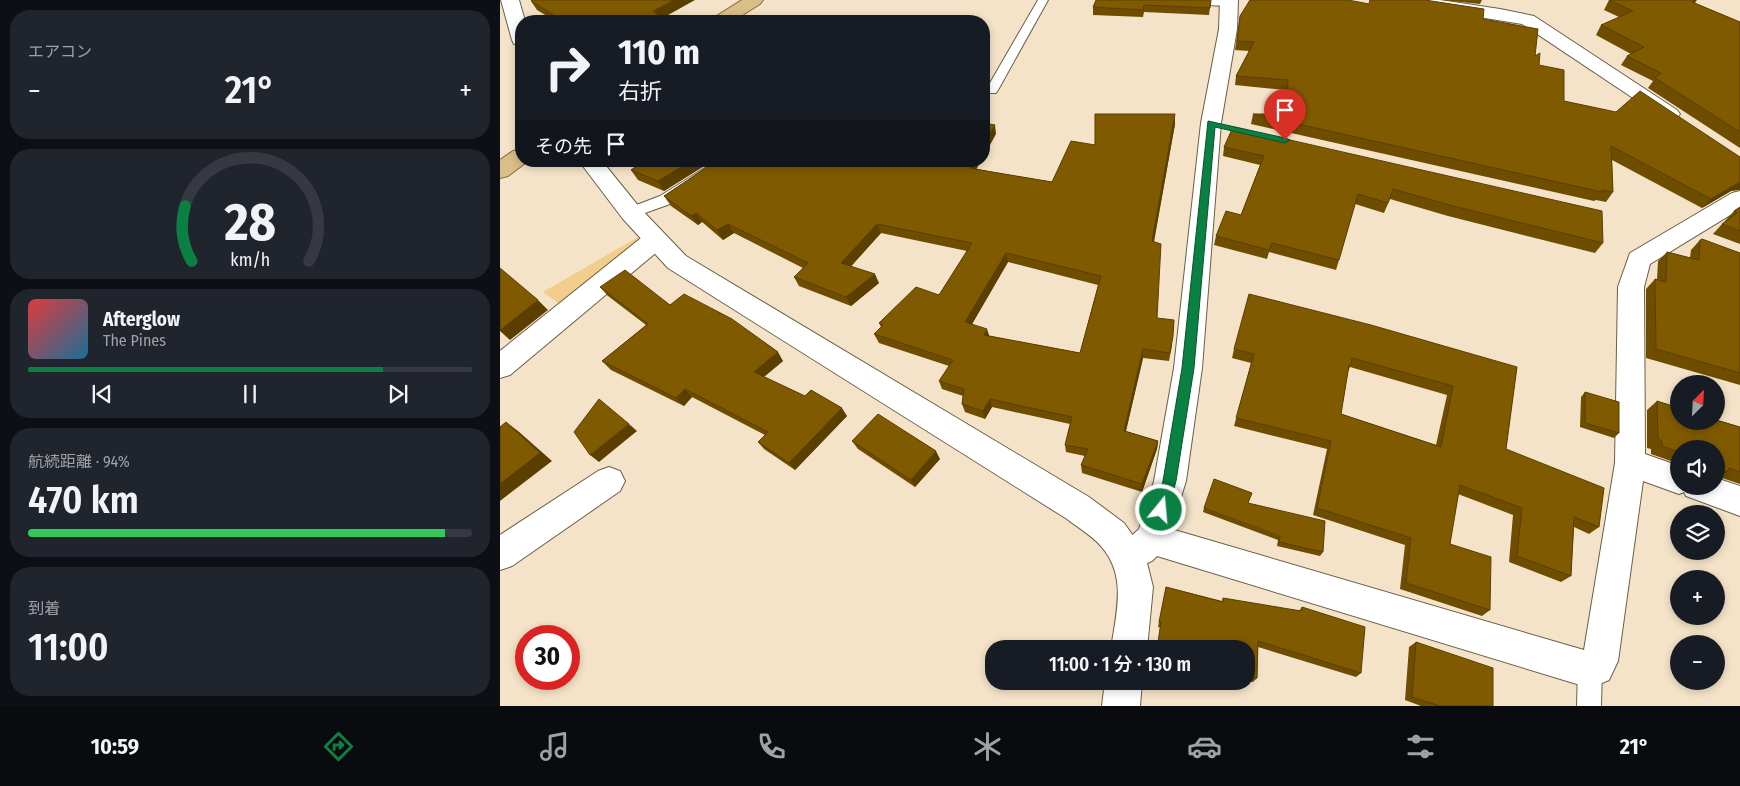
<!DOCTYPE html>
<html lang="ja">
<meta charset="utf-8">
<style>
:root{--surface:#171b24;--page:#20242c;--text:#f1f3f6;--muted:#9ea1a6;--line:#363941;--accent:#0b8043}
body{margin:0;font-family:"Fira Sans Condensed","Noto Sans JP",sans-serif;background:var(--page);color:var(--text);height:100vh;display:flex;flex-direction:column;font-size:19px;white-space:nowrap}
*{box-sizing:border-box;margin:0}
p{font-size:16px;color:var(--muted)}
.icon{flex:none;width:28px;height:28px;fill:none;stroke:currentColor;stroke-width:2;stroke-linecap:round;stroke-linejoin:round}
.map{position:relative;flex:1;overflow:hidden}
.sheet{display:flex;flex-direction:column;gap:10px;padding:10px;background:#0d0f14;width:500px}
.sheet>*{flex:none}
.hud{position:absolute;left:15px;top:15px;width:475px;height:152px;border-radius:20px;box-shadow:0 2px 8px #0003;background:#171b24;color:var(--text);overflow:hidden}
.needle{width:32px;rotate:24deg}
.controls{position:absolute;left:1170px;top:375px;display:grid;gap:10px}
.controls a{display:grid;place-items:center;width:55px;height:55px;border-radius:50%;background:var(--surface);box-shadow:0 2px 8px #0003;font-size:25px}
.speed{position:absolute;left:15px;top:625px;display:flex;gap:10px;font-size:25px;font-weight:700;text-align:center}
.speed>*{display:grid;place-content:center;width:65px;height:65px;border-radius:50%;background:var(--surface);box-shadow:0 2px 8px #0003;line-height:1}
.speed .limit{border:8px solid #d22;background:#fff;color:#111}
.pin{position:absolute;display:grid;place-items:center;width:42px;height:42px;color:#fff;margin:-51px -21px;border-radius:50% 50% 50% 0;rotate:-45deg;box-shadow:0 0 5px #0007}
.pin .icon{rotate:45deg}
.me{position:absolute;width:55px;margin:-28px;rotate:17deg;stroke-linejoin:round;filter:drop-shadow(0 0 4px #0008)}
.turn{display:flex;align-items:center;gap:18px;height:105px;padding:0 20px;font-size:22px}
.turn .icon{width:65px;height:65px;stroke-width:2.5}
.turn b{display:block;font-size:35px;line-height:42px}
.then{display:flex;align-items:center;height:48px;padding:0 20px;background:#0003;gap:10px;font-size:19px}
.big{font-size:38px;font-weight:600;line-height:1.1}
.sheet .widget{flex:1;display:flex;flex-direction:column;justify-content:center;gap:8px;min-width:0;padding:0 18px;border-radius:20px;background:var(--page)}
.sheet .dial{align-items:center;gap:0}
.dial svg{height:130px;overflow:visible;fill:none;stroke:var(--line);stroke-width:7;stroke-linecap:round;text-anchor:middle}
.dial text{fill:var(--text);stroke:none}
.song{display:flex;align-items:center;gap:15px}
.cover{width:60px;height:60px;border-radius:8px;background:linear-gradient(135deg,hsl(0 70% 55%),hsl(200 70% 35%))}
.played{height:5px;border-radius:2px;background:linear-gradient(90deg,var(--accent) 80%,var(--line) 80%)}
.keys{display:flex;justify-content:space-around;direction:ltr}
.heat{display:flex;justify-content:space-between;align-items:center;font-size:28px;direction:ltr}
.charge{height:8px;border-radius:4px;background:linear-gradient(90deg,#34c759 94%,var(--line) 0)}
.trip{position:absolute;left:485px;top:640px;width:270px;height:50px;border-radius:20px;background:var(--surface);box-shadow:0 2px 8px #0003;font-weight:600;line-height:50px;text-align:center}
.tab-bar{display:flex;height:80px;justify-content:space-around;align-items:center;background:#090b0e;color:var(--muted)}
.tab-bar .icon{width:35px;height:35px}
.tab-bar .selected{color:var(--accent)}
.tab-bar b{font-size:22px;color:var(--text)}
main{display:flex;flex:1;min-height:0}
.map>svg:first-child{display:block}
.green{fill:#f3cd8d}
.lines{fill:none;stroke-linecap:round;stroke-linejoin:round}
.service-casing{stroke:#6c5e46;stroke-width:2}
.minor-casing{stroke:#6c5e46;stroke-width:2}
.tertiary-casing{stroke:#6c5e46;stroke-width:2}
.primary-casing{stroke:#8a6a2f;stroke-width:2}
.service{fill:#fff;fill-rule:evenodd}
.minor{fill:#fff;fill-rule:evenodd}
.tertiary{fill:#fff;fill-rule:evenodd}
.primary{fill:#d9be8a;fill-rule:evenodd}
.wall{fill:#6e4d00;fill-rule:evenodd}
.shaded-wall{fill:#5a3f00}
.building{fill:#805a00;stroke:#5a3f00;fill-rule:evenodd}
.route{fill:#0b8043;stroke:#07532c}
</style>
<main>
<section class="sheet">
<div class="widget"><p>エアコン</p>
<div class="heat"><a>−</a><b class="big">21°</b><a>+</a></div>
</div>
<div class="widget dial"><svg viewBox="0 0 100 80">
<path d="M14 69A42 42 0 1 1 86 69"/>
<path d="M14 69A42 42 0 0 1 10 35" stroke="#0b8043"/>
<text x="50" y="56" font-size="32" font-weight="700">28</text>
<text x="50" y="72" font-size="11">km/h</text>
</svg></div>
<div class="widget">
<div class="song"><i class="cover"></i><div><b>Afterglow</b><p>The Pines</p></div></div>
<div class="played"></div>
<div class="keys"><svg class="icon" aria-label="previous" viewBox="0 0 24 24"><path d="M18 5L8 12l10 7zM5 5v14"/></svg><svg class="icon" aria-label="pause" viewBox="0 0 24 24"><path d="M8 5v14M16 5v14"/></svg><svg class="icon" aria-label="next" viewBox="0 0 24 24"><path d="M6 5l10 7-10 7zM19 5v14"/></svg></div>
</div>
<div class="widget"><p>航続距離 · 94%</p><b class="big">470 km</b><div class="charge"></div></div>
<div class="widget"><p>到着</p><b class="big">11:00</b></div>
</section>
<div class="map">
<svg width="1240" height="706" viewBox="0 0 1240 706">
<rect width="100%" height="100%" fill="#f4e3c8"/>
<path class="green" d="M138 237 136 251 65 308 43 292Z"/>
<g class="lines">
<defs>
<path id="service" d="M538 0H548L498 90 496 93H488L486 90Z
M696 0H733L735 2C728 8 702 6 696 0Z
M216 161H233L170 204 131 218 126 217 124 213 126 209 160 196Z
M1090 658 1098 662 1102 670 1101 706H1077L1078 670 1082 662Z"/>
<path id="minor" d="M720 0H738L737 29 721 123 702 368 686 481 671 529 1084 650 1115 463 1118 287 1130 253 1232 193 1240 191V209L1150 264 1144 287 1145 454 1179 466V486H1216V478L1240 486V516L1186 496 1184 492 1179 494 1143 481 1118 661 1109 680 1090 688 657 556 652 561 640 566 628 561 623 550 628 539 639 529 654 481 674 368 701 123 719 29Z
M896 0H940L1000 9 1034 16 1177 110 1180 114 1177 118 1170 120 1163 118 1022 24 905 5 899 4Z
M155 231 164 234 167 240 164 246 10 375 0 378V351L146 234Z
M109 467 120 471 125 481 120 491 12 566 0 570V535L98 471Z"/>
<path id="tertiary" d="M1 0H19L25 21H21V45L14 44 12 40Z
M79 161H102L140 208 186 256 589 497 624 523 641 547 646 559 653 587 647 649H611C616 613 628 575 600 545 591 535 577 527 567 519L168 268 123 219Z
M605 681H642L640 706H602Z"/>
<path id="primary" d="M242 0H263L260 4 233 21H212L215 17Z
M21 149V161H28L8 176 0 178V160L13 151Z"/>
</defs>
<use href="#service" class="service-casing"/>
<use href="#minor" class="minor-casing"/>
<use href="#tertiary" class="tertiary-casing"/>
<use href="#primary" class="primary-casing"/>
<use href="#service" class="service"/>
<use href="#minor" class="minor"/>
<use href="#tertiary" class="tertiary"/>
<use href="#primary" class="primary"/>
</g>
<path class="wall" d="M711 0 709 15 644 12 643 17 593 15V7Z
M870 0H925L983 19 1035 56 1039 65 1064 101 1240 157V190L1231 191 1202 208 1112 160 1113 192 1106 202 1096 200 1094 201 751 124 753 114H785L786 90 735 85 736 76 749 51 735 50 740 16 869 4Z
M941 0H982L980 4Z
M1109 0H1197L1195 3 1240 22V148L1148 88 1153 81 1121 65 1127 56 1131 54 1096 35 1101 25 1119 17 1104 10Z
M31 1 161 19 162 21H55L37 10Z
M675 124 654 242 657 318 672 345 669 361 643 358 626 431 658 441 657 449 642 492 582 473 581 465 585 456 566 452 565 445 570 424 492 407 485 419 465 412 462 404 463 396 442 389 439 381 449 366 379 343 374 334 381 327 379 323 439 295 467 251 381 233 351 266 379 283 351 306 299 286 294 277 303 268 234 233 223 240 202 222 198 225 171 206 164 196 216 161H481L476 169 552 182 595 145ZM508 262 598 285 580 353 489 336 472 324Z
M733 127 1103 243 1095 253 948 216 890 199 884 213 855 204 839 260 836 270 769 252 767 259 714 245 716 236 741 215 760 165 723 156 724 147Z
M144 161H212L164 191 138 180 131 170Z
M1240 207V244L1213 234 1222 224 1226 221H1225L1234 211Z
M1200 240 1240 253V385L1146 358V289L1155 279 1157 280 1158 261 1167 252 1190 258 1191 250Z
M100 287 170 305 283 361 264 377 347 416 295 470 264 449 258 442 265 435 192 397 184 406 111 370 102 361 146 325 108 296Z
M734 349 1017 367 1006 449 1099 527 1089 534 1074 527 1071 576 1061 582 1009 562 1013 515 958 494 950 544 990 610 982 616 900 589 905 545 813 515 827 449 734 426 751 363 732 358ZM850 367 947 395 936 445 841 414 848 372Z
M1085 392 1119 433 1114 438 1080 427 1081 397Z
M1157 401 1240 427V484L1219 477 1216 479V449H1179V464L1151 454V449L1147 448V410Z
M352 441 440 459 415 487 358 449Z
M704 508 823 552 820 556 777 546 778 540 703 512Z
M666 587 722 601 723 598 799 611 802 607 861 673 856 677 758 647 757 678 753 682 746 681V649L658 627Z
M916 642 993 706H921L905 700 909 647Z"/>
<path class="shaded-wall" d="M174 0H195L161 19 162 21H143L153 11Z
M486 49 487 58 484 65V52Z
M675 114V124L652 251V241Z
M495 125 496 134 484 156V143Z
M191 161H212L164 191 158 181Z
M473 161H481L472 177 470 168Z
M1240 182V189L1231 191 1202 208 1211 199Z
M196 213 202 222 198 225 191 216Z
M228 224 234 233 223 240 217 230Z
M377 224 381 233 346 272 341 263Z
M506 253 508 262 468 331 465 322Z
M375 274 379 283 351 306 346 297Z
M38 300 48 310 10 340 0 331V330Z
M487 329 490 338 484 335Z
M643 349V358L624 439V431Z
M278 352 283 361 260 380 254 372Z
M185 389 192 397 184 406 176 398Z
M490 399 492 407 485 419 483 411Z
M342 408 347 416 295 470 289 463Z
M6 422 18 431 52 461 0 501V484Z
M129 424 137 431 99 462 90 455Z
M658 441 657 449 642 492V484Z
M436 451 440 459 415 487 411 480Z"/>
<path class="building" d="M33 0H174L153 11 158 15 143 21H63L31 1Z
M596 0H711L710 8 644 5 643 10 593 7Z
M750 0H848L869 4 870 0H925L984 9 983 19 1038 29 1035 56 1040 53 1039 65 1064 70V101L1116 112 1140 91 1240 157V182L1211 199 1111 146 1113 192 1102 190V192L753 114H786L788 80 736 76 754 42 737 41 740 16Z
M1109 0H1196L1192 2 1240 22V132L1155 78 1161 73 1127 56 1144 47 1101 25 1133 11Z
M595 114H675L652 241 661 244 657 318 674 320 673 336 670 353 643 349 624 431 658 441 642 484 581 465 588 449 565 445 572 417 490 399 483 411 462 404 464 389 439 381 453 360 374 334 383 325 379 323 416 287 439 295 472 243 377 224 341 263 375 274 346 297 294 277 308 263 228 224 217 230 196 213 191 216 164 196 216 161H473L470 168 492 172 552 182 571 141 595 145ZM506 253 601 276 580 353 484 335 487 329 465 322Z
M484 123 495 125 484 143Z
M733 127 1102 211 1103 243 953 206 893 189 888 203 858 194 839 260 772 243 769 250 716 236 726 211 741 215 764 156 724 147Z
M144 161H191L158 181 131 170Z
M1240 207V231L1222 224 1237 213 1234 211Z
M1202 239 1240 253V373L1156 349 1155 279 1166 282 1167 252 1199 260 1200 240Z
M0 268 38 300 0 330Z
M125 270 170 305 184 294 232 319 278 352 254 372 305 396 311 390 342 408 289 463 258 442 268 432 185 389 176 398 102 361 148 324 100 287Z
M749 294 871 325 1017 367 1006 449 1104 488 1099 527 1074 517 1071 576 1017 556 1022 508 960 485 950 544 991 557 990 610 906 583 911 538 817 508 831 441 736 418 754 354 734 349ZM852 358 953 386 941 447 841 414 849 365H851Z
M1085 392 1119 402V433L1085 423Z
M99 399 129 424 90 455 74 432Z
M1157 401 1179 408V421H1216V420L1240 427V472L1229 468 1227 472 1216 469V449H1179V452L1162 446V441L1158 439Z
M378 414 436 451 411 480 352 441Z
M6 422 40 453 0 484V427Z
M714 479 752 493 748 503 825 521 823 552 779 542 780 536 704 508Z
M666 587 723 602V598L801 611 802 607 865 627 861 673 758 641 757 678 746 677V649H657L661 622H659Z
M916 642 993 668V706H940L912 697Z"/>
<path class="route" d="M708 121 785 138 790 140 785 143 715 127 694 368 676 481 668 510 666 514 661 516 656 514 654 510 663 481 682 368Z"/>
</svg>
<div class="controls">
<a><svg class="needle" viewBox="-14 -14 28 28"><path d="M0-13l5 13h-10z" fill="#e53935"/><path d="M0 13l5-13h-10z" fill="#9ea1a6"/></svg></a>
<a><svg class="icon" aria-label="sound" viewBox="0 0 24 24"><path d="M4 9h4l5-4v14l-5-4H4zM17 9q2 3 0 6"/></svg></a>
<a><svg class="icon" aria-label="layers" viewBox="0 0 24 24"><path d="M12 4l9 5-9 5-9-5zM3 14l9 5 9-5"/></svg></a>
<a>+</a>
<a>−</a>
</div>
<div class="speed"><div class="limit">30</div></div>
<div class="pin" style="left:785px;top:140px;background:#d93025"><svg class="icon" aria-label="arrive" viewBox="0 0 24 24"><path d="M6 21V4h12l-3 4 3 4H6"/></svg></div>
<svg class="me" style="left:661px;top:510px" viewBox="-20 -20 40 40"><circle r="17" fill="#0b8043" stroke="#fff" stroke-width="3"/><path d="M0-11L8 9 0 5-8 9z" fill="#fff"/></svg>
<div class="trip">11:00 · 1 分 · 130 m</div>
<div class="hud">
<div class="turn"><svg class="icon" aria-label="right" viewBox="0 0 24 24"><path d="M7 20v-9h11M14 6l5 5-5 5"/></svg><div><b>110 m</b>右折</div></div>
<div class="then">その先<svg class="icon" aria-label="arrive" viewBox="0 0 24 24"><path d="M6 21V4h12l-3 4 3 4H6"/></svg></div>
</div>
</div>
</main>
<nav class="tab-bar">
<b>10:59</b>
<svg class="icon selected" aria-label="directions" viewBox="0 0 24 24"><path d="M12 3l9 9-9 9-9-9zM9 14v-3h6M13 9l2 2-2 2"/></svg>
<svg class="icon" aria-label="music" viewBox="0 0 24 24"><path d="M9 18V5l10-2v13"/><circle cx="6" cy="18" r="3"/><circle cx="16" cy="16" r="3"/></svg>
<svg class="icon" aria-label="phone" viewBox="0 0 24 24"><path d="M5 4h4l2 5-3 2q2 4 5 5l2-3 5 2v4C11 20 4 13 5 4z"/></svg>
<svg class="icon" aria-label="climate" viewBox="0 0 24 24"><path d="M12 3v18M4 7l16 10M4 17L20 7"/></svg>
<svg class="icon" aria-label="car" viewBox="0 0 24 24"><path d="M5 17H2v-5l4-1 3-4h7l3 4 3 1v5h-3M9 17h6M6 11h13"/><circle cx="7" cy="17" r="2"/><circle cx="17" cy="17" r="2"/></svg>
<svg class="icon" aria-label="filters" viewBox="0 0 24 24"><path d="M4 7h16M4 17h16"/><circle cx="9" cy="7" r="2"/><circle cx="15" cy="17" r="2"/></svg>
<b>21°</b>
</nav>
